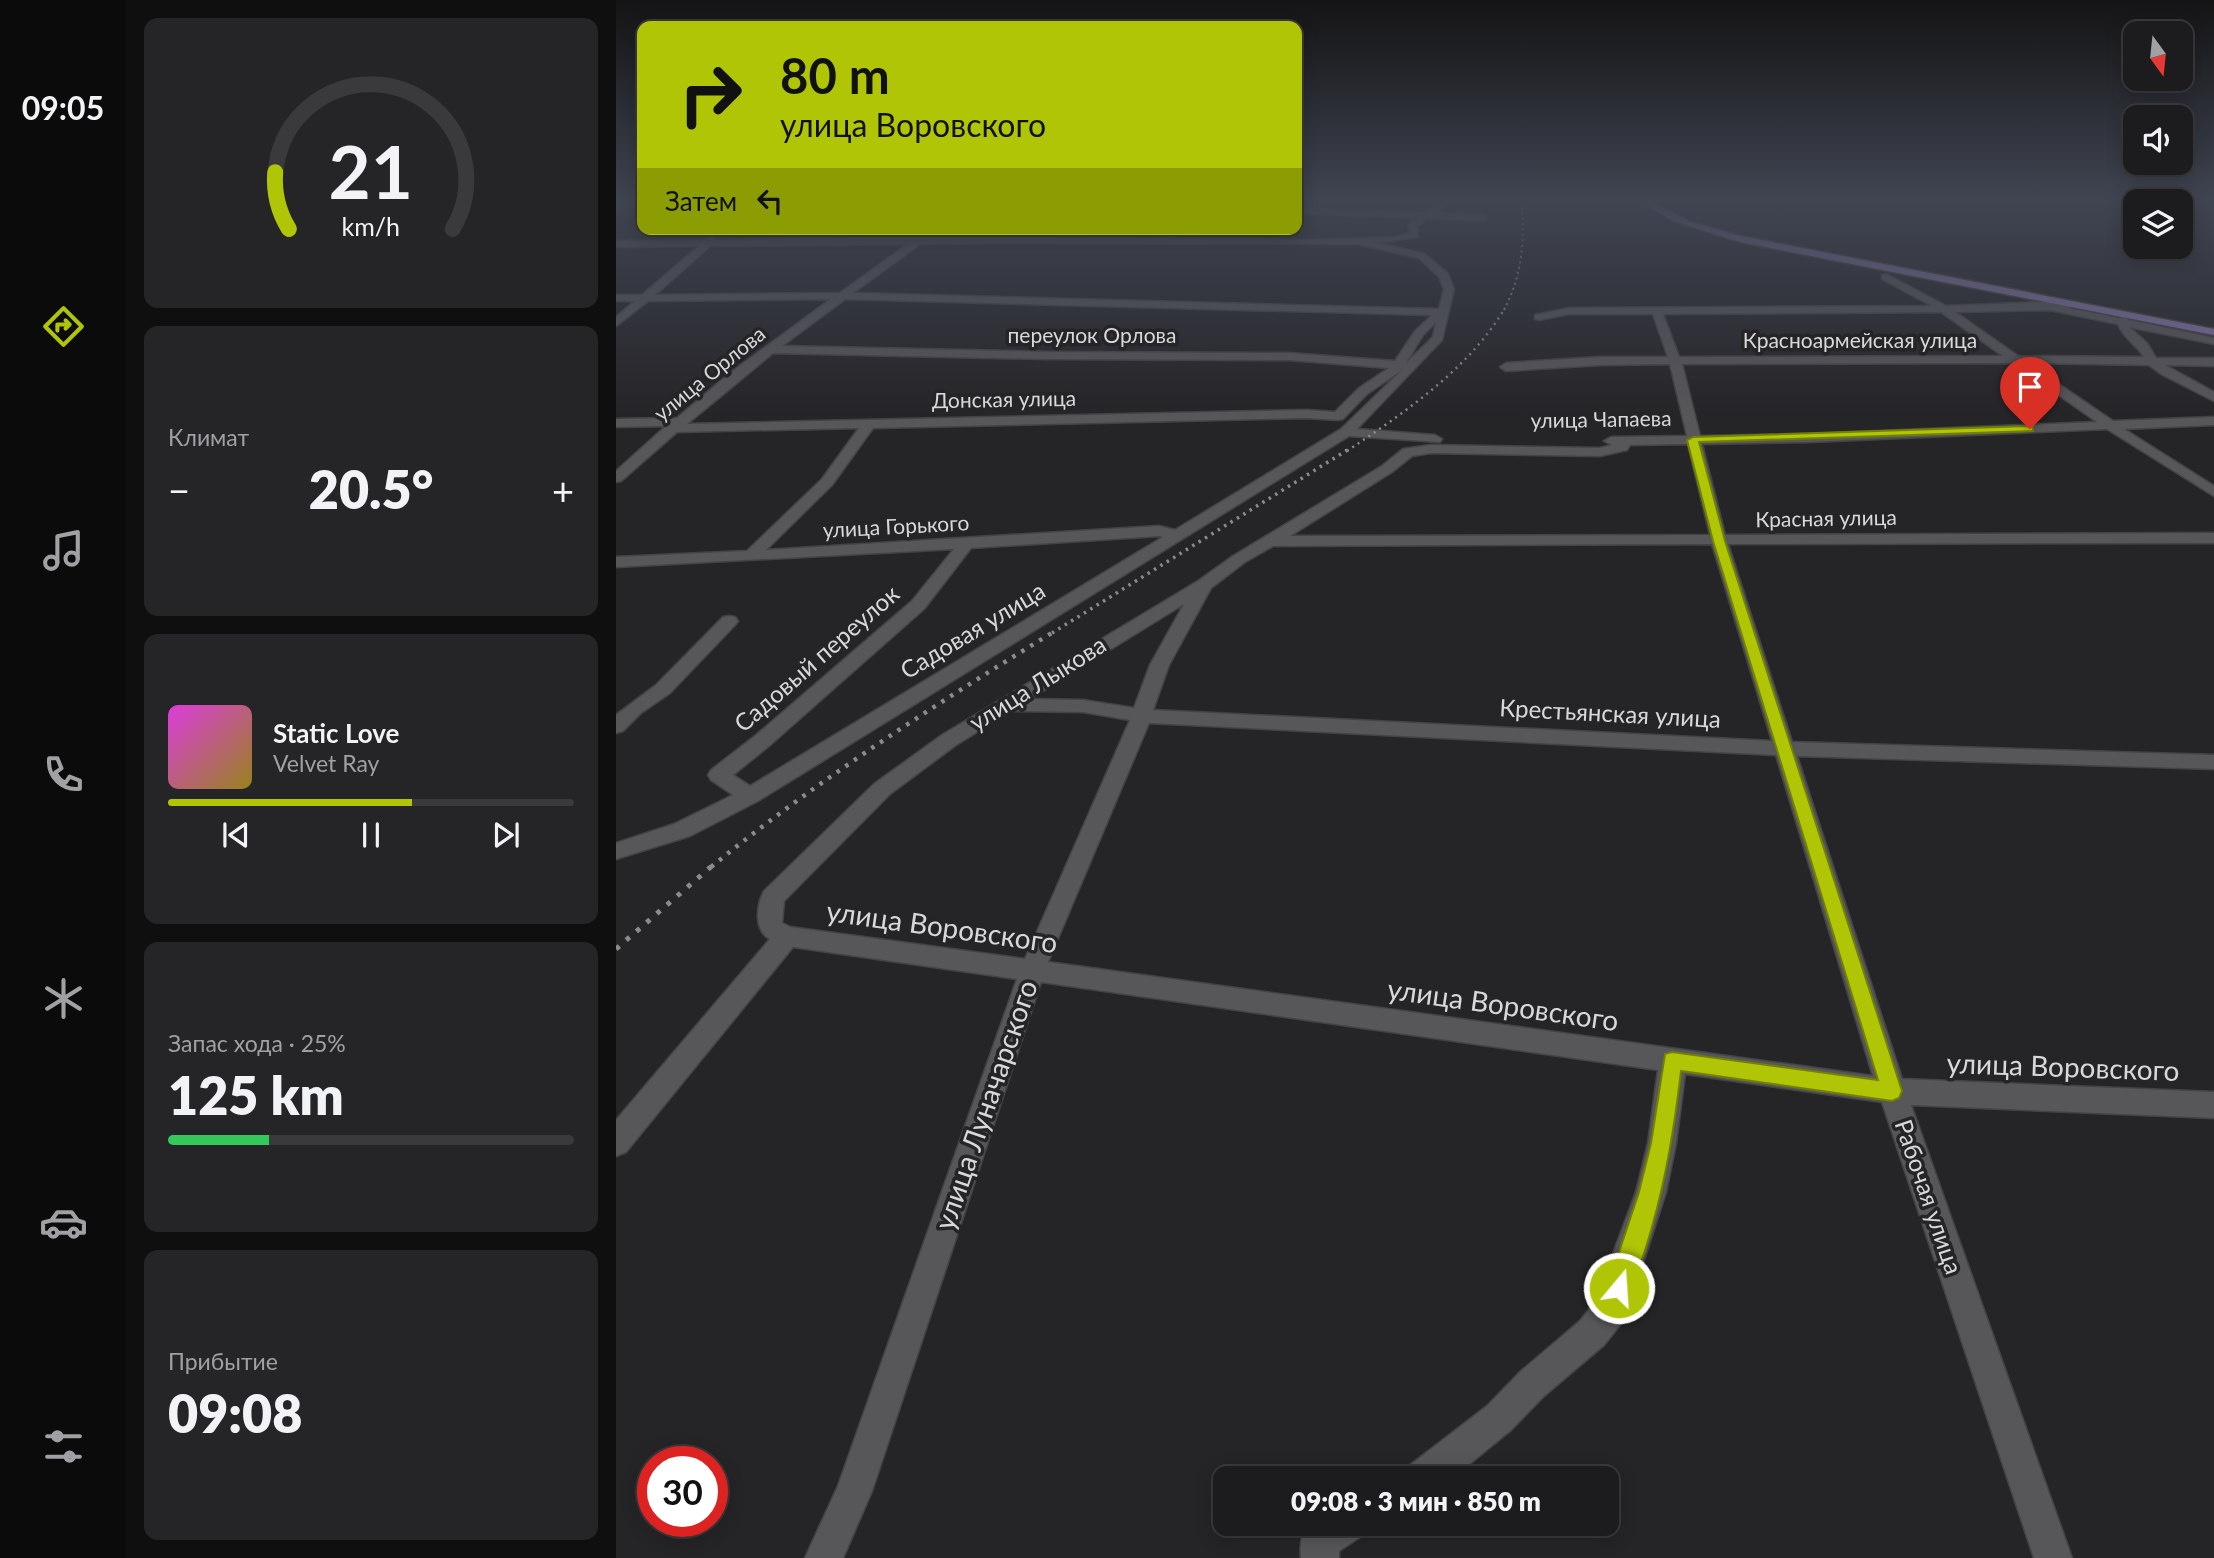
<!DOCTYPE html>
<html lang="ru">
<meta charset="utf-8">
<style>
:root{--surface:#1c1b1d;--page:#252426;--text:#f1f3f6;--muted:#a0a1a4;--line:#3a393b;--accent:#afc506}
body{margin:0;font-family:Lato,sans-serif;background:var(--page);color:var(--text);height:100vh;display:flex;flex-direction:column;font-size:26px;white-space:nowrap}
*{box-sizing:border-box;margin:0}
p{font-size:23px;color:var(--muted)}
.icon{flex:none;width:38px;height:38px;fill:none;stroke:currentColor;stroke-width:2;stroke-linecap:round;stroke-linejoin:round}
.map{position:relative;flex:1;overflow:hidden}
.drawer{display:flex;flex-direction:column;gap:18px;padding:18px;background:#0f0f10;width:490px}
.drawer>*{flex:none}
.banner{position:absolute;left:21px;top:21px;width:665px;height:214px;border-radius:14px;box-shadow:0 4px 18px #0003,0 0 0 2px var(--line);background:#afc506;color:#111;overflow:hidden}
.needle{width:46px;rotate:165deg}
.controls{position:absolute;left:1507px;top:21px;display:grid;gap:14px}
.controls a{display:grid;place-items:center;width:70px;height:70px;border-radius:14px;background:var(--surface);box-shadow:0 4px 18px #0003,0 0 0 2px var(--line);font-size:35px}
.speed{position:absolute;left:21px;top:1446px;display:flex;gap:14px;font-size:35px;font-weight:700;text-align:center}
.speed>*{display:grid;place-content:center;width:91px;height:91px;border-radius:50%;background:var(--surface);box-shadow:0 4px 18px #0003,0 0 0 2px var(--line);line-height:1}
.speed .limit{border:10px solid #d22;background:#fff;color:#111}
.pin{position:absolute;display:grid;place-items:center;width:60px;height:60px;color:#fff;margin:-72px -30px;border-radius:50% 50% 50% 0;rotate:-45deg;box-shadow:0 0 7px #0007}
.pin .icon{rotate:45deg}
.me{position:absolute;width:77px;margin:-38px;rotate:18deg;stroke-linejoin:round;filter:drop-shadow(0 0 5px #0008)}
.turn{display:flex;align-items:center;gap:24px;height:147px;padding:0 28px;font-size:32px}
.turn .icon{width:91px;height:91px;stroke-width:2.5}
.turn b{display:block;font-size:49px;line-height:60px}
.then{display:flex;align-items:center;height:66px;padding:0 28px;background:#0003;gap:14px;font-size:26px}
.big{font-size:52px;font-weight:800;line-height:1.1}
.drawer .widget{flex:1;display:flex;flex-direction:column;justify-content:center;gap:10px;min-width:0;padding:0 24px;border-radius:14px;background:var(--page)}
.drawer .dial{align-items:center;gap:0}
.dial svg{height:182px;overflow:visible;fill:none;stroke:var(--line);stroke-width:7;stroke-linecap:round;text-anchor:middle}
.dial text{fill:var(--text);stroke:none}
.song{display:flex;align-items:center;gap:21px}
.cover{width:84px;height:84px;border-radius:10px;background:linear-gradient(135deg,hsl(300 70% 55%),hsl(50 70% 35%))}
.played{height:7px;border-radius:4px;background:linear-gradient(90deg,var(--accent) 60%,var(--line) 60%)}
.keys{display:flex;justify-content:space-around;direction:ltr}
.heat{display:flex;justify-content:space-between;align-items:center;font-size:38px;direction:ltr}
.charge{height:10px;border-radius:5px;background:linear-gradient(90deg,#34c759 25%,var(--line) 0)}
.trip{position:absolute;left:597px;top:1466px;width:406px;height:70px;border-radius:14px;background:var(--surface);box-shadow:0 4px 18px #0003,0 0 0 2px var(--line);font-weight:800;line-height:70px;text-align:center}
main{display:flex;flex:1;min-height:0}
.tab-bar{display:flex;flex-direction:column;width:126px;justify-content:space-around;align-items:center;background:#0b0b0c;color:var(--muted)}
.tab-bar .icon{width:49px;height:49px}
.tab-bar .active{color:var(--accent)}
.tab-bar b{font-size:32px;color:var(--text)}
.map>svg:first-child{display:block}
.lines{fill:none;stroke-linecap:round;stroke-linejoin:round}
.minor-casing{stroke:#434345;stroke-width:3}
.major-casing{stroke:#434345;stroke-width:3}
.minor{fill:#575659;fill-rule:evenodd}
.major{fill:#8272a3;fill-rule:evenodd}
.rail-far4{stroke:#8b8b8d;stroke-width:2;stroke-dasharray:2 3.5;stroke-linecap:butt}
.rail-far3{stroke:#8b8b8d;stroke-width:2.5;stroke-dasharray:2 4.5;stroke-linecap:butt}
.rail-far2{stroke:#8b8b8d;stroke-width:3.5;stroke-dasharray:2.5 5;stroke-linecap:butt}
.rail-far1{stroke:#8b8b8d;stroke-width:4.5;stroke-dasharray:3.5 7;stroke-linecap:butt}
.rail{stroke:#8b8b8d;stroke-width:5;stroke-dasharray:4.5 9;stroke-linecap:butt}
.route{fill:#afc506;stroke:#728004;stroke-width:2}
.labels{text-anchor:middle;stroke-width:7;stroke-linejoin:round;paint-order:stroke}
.far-street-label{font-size:21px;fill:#d8d8da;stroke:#252427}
.street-label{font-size:24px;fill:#d8d8da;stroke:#252427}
.near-street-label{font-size:28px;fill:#d8d8da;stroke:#252427}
</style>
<main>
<nav class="tab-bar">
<b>09:05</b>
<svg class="icon active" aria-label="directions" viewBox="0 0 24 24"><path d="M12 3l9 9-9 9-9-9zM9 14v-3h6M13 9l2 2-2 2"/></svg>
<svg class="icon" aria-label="music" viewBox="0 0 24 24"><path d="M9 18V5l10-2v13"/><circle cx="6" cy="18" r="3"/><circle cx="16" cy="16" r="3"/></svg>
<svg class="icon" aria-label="phone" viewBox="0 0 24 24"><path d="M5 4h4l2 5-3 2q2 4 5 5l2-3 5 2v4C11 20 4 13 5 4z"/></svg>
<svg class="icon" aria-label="climate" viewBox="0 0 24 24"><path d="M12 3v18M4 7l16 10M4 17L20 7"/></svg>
<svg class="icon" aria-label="car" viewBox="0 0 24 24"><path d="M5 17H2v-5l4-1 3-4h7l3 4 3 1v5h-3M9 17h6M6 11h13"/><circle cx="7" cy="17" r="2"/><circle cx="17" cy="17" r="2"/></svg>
<svg class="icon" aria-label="filters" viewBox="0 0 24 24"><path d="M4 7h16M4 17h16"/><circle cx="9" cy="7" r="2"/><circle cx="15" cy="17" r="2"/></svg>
</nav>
<section class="drawer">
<div class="widget dial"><svg viewBox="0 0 100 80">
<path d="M14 69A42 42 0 1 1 86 69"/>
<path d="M14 69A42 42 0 0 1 8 44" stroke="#afc506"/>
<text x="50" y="56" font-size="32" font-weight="700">21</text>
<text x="50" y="72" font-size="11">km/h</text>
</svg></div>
<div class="widget"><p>Климат</p>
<div class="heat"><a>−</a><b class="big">20.5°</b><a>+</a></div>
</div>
<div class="widget">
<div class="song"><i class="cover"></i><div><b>Static Love</b><p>Velvet Ray</p></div></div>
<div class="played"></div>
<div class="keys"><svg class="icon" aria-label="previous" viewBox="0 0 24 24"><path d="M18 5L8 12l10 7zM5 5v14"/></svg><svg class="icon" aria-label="pause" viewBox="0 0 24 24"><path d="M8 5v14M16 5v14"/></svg><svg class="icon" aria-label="next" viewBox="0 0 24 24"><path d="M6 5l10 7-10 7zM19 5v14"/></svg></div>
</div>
<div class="widget"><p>Запас хода · 25%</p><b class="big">125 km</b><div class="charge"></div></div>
<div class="widget"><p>Прибытие</p><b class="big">09:08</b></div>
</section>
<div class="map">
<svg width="1598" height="1558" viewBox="0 0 1598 1558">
<rect width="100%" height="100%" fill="#252427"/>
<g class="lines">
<defs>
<path id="minor" d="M829 199H839L819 213 867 215 871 218 867 221 812 218 801 226 802 237 762 243 809 254 832 274 838 289 826 340 741 429 819 435 826 439 824 442 733 436 142 801 74 836 0 859V843L58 824 117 795 95 780 92 775 95 770 139 736 296 601 338 549 0 567V557L131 551 206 479 243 428 61 432 5 481 0 482V471L50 426 0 427V419L61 418 114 373 215 299 32 301 0 326V317L19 301H0V295H26L83 246 0 247V241L89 240 96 236 100 240 304 236 696 240 778 237 794 233 792 225 801 218 681 213V208L808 213ZM378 243 741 244 803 258 823 277 828 289 823 309 237 293 304 244ZM292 244 224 293 39 295 94 246ZM229 299 816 315 799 331 779 361 673 353 430 352 166 346ZM820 322 817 337 790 363 807 335ZM157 353 430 359 673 360 773 368 743 388 719 412 691 410 71 424ZM786 370 725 429 559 530 543 526 150 550 216 485 257 428 691 418 722 420 727 419 751 394ZM543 536 547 537 134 786 117 775 153 746 308 609 355 548Z
M0 201H26V206L0 207Z
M1270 274 1330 306 1456 301 1461 304 1452 308 1503 318 1508 316 1513 320 1598 338V344L1513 327 1531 343 1540 358H1598V366L1549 365 1598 392V401L1545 374 1533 365 1412 363 1497 421 1598 417V425L1508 429 1598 486V496L1491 429 1193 442 1086 444 1109 535 1598 533V543L1112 544 1176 742 1598 755V769L1181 756 1286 1079 1598 1092V1118L1295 1105 1456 1558H1418L1266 1102 1069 1074 1060 1143 1050 1192 1019 1288 1003 1326 988 1345 928 1396 895 1430 835 1479H788L793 1466 871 1406 904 1372 964 1321 979 1302 1020 1192 1032 1143 1042 1070 425 982 256 1491 227 1558H189L222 1486 401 979 177 947 10 1152 0 1156V1120L154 939C138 931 140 906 148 891L258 784 326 735 582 581 617 556 766 466 787 449 815 445 984 448 996 445 988 441 995 437 1071 436 1054 364 985 365 890 371 884 367 890 363 985 357H1052L1037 314H953L923 320 919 319V315L953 308 1316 306 1266 279V275ZM1434 310 1502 324C1506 337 1521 345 1528 357L1402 356 1339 312ZM1325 312 1387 356 1063 357 1047 314ZM1397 363 1481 422 1193 434 1084 436 1066 364ZM1072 444 1094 535 674 536 776 472 796 456 815 453 984 456 1011 450 1014 445ZM1096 544 1156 741 537 710 553 665 595 588 629 562 657 546ZM568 604 534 665 518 708 467 700 414 699ZM395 711 467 712 514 720 409 959 174 927 166 923 168 901 274 794 340 745ZM533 723 1160 755 1257 1076 432 962Z
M113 616 119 617 122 621 119 625 54 693 25 713 7 731 0 733V715L40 685 107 617Z
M697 1524H750L744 1537 723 1551V1558H685C684 1544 684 1532 697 1524Z"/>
<path id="major" d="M1021 199H1031L1075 222 1125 236 1598 329V335L1124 242 1057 221Z"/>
</defs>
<use href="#minor" class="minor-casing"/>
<use href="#major" class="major-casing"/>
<use href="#minor" class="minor"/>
<use href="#major" class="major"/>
<path class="rail-far4" d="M888 310C907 273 909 239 905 199"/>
<path class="rail-far3" d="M731 451C789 412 852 370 889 308"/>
<path class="rail-far2" d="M436 633 733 449"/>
<path class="rail-far1" d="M95 867C203 779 320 704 439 631"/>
<path class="rail" d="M0 949 97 865"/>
</g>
<linearGradient id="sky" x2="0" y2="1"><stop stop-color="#141415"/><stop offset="0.48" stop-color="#404552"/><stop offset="1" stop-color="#404552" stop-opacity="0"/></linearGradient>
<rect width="1598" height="418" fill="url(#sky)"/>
<path class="route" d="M1414 426 1417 427V431L1083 442 1109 541 1286 1091 1283 1098 1276 1101 1065 1071C1056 1149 1042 1224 1012 1297L1003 1300 994 1297 991 1288 1023 1192 1035 1143 1049 1054 1056 1052 1262 1080 1097 541 1071 440 1077 437Z"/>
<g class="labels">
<g class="far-street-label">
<text x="476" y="343">переулок Орлова</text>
<text x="1244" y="348">Красноармейская улица</text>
<text transform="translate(94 374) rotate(-39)" y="7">улица Орлова</text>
<text transform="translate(388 400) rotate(-1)" y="7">Донская улица</text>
<text transform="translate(985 420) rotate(-1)" y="7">улица Чапаева</text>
<text transform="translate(1210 519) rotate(-1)" y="7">Красная улица</text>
<text transform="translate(280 527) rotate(-3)" y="7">улица Горького</text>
</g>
<g class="street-label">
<text transform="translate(357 631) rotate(-31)" y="8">Садовая улица</text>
<text transform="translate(201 659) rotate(-41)" y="8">Садовый переулок</text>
<text transform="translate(422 684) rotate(-32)" y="8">улица Лыкова</text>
<text transform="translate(994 714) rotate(3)" y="8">Крестьянская улица</text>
<text transform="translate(1312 1197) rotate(71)" y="8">Рабочая улица</text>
</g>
<g class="near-street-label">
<text transform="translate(326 927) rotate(8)" y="10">улица Воровского</text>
<text transform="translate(887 1005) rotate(8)" y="10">улица Воровского</text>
<text transform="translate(1447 1067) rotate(2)" y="10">улица Воровского</text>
<text transform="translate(370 1105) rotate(-71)" y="10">улица Луначарского</text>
</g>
</g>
</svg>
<div class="controls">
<a><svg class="needle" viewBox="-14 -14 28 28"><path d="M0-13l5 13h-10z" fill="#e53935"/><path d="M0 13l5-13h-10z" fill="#a0a1a4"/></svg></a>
<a><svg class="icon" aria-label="sound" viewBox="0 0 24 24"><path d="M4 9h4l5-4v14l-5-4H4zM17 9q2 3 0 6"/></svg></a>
<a><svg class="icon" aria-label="layers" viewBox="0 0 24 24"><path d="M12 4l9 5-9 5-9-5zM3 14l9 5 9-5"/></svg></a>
</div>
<div class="speed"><div class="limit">30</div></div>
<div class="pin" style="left:1414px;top:429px;background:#d93025"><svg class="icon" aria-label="arrive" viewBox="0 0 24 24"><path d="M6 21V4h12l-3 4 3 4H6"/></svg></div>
<svg class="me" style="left:1003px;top:1288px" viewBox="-20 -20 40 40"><circle r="17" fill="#afc506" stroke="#fff" stroke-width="3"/><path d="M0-11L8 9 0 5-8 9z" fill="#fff"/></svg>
<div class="trip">09:08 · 3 мин · 850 m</div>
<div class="banner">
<div class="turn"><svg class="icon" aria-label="right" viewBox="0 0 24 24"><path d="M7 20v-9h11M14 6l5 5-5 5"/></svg><div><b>80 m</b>улица Воровского</div></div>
<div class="then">Затем<svg class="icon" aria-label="left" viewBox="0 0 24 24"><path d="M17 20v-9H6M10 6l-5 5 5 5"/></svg></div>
</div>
</div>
</main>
